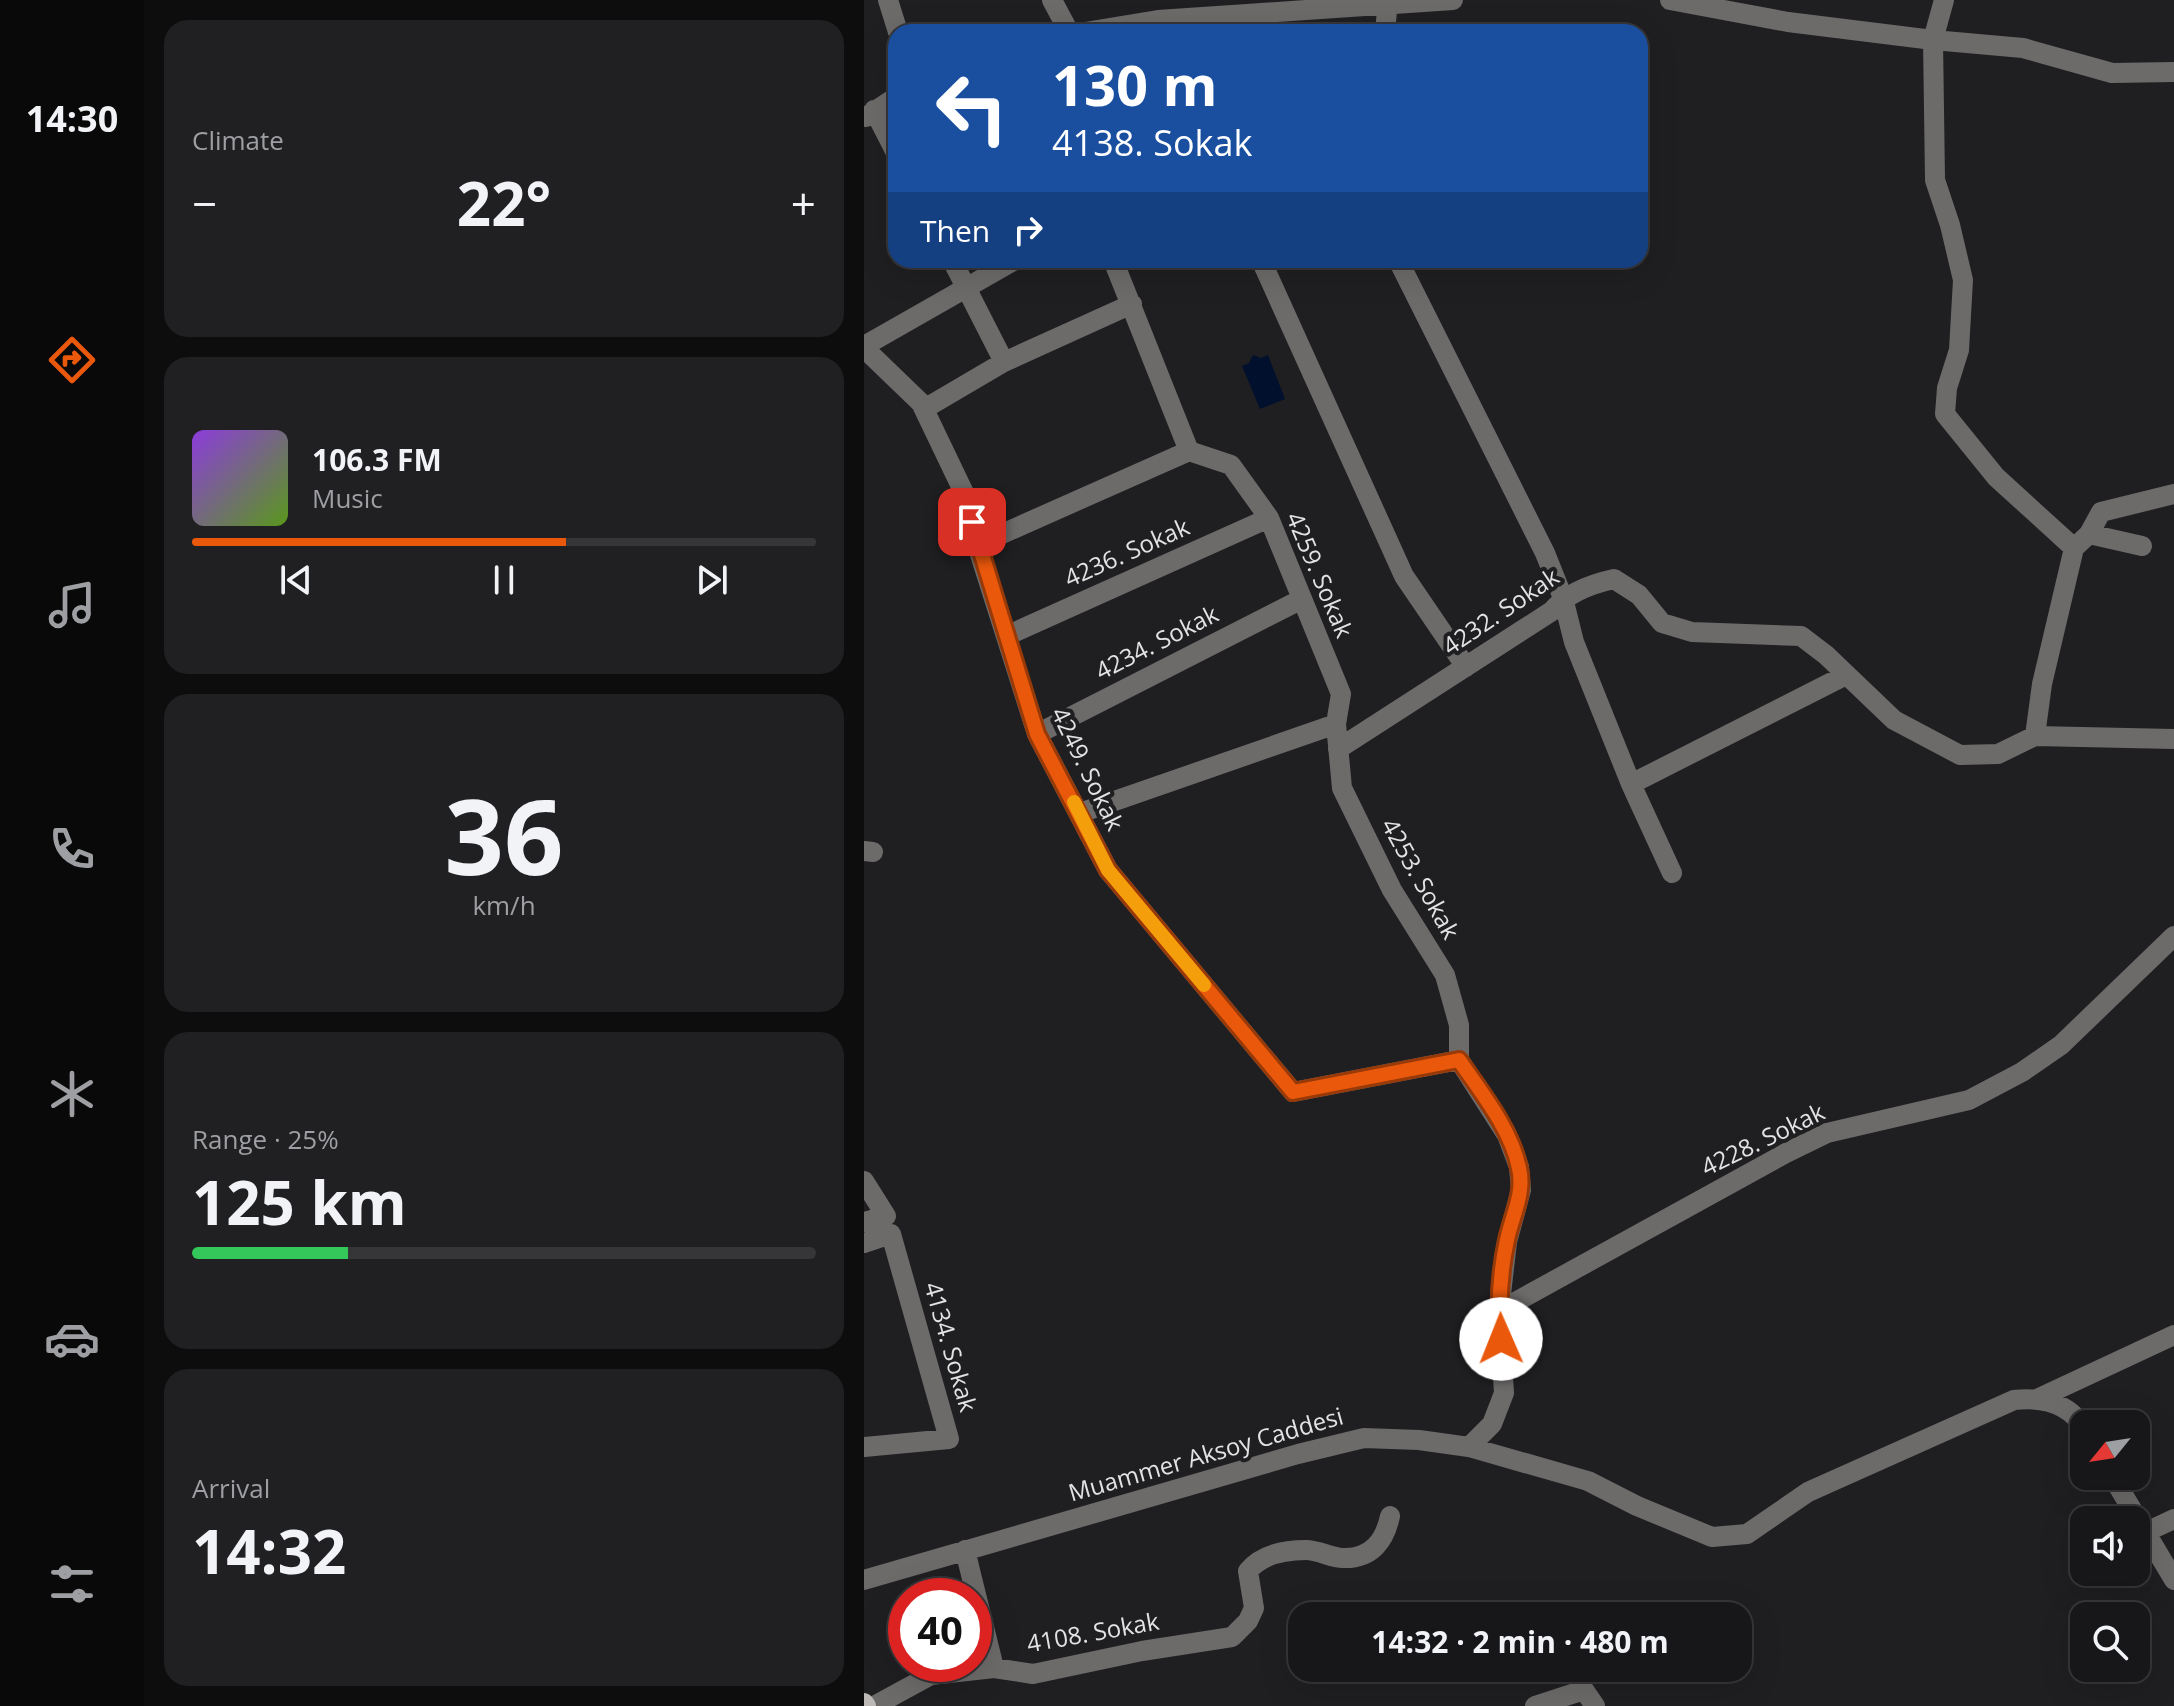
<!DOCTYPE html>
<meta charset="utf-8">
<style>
:root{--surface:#17171a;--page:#202023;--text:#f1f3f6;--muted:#9e9fa2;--line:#363639;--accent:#ea580c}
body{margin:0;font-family:"Open Sans",sans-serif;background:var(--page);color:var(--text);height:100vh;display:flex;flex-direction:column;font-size:30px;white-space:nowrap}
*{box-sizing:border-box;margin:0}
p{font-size:26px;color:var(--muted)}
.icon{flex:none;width:44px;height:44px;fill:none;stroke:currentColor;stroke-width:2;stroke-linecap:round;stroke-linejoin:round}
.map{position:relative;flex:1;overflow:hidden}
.drawer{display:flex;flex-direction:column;gap:20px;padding:20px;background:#0d0d0e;width:720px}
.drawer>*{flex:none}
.top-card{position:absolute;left:24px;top:24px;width:760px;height:244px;border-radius:24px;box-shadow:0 8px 32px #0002,0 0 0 2px var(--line);background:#1a4fa0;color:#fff;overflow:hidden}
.needle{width:52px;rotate:240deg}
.controls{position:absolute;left:1206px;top:1410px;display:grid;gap:16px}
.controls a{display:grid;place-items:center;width:80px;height:80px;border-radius:16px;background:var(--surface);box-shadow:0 8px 32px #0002,0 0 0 2px var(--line);font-size:40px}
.speed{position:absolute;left:24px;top:1578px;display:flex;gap:16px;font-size:40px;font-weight:700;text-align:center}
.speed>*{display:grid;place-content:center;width:104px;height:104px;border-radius:50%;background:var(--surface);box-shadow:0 8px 32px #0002,0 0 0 2px var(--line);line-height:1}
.speed .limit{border:12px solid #d22;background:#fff;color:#111}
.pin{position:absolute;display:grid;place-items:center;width:68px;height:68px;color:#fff;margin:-34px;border-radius:16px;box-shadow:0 4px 12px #0006}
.me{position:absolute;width:88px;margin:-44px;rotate:359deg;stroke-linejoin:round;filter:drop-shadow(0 0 6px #0008)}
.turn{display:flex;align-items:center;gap:28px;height:168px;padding:0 32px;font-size:36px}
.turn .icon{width:104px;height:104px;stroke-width:2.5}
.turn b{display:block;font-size:56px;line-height:68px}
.then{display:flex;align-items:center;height:76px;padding:0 32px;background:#0003;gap:16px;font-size:30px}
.big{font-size:60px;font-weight:700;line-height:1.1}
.drawer .widget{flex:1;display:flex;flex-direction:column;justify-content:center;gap:12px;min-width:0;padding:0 28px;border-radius:24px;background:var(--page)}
.drawer .dial{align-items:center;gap:0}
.dial b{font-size:104px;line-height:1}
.song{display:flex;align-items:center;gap:24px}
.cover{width:96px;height:96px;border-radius:12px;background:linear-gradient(135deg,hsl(270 70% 55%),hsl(90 70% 35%))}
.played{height:8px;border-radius:4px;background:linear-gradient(90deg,var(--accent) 60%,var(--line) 60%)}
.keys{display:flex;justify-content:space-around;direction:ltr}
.heat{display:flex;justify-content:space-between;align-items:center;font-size:44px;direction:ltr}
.charge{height:12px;border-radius:6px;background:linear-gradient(90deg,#34c759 25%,var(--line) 0)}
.trip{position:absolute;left:424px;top:1602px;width:464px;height:80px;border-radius:24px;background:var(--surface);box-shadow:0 8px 32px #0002,0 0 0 2px var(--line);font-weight:700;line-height:80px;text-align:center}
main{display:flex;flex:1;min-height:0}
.menu{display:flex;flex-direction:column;width:144px;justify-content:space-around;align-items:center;background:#09090a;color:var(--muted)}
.menu .icon{width:56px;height:56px}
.menu .active{color:var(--accent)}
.menu b{font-size:36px;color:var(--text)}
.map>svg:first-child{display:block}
.water{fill:#00102d}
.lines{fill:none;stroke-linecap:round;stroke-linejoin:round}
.minor{stroke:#6d6b6a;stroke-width:20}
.major{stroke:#bdb9b7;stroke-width:20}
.route-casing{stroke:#983908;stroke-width:20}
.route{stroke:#ea580c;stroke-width:14}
.slow{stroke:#f59e0b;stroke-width:14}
.labels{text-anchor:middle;stroke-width:8;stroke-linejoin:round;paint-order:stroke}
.street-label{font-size:24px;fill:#e3e3e5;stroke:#1f1f22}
</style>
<main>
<nav class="menu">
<b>14:30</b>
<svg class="icon active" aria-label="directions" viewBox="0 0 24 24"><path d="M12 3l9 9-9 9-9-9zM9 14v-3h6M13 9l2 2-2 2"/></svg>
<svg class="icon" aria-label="music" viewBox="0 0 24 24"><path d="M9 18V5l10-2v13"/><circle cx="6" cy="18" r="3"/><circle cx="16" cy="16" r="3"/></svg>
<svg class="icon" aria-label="phone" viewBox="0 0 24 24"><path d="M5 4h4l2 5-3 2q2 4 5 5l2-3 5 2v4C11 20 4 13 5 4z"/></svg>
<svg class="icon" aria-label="climate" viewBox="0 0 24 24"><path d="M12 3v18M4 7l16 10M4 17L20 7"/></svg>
<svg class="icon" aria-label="car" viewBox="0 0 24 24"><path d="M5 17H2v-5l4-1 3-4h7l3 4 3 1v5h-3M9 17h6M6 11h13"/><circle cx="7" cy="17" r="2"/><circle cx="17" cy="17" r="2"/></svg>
<svg class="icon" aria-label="filters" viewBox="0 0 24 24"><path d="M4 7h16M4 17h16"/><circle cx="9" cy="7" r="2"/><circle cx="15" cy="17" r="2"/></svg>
</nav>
<section class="drawer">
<div class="widget"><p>Climate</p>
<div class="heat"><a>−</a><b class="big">22°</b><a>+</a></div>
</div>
<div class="widget">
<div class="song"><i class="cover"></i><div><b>106.3 FM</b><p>Music</p></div></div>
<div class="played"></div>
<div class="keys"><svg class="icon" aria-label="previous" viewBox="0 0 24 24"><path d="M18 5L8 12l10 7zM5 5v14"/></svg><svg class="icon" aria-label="pause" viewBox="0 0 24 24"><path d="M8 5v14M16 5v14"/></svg><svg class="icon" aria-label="next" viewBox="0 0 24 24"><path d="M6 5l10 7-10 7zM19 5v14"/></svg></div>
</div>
<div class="widget dial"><b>36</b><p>km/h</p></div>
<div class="widget"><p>Range · 25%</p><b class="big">125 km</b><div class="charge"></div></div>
<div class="widget"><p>Arrival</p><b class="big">14:32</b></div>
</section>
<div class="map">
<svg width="1310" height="1706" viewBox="0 0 1310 1706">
<rect width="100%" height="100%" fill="#1f1f22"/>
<path class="water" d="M389 355 397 358 404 355 421 399 396 409 378 366 385 363Z"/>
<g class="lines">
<path class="minor" d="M24 0 34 32
M188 0 205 32
M806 0 924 22 1069 40 1159 48 1248 73 1310 72
M1080 0 1069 40 1071 180 1086 225 1099 280 1095 350 1083 388 1081 414 1132 477 1210 548 1178 684 1171 736
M221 32 294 20 589 0
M521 32 524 0
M10 110 32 153
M2 117 32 97
M88 260 140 362
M249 260 325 451
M397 260 540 576 602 667
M534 260 681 553 699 598 710 642 767 784 808 873
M0 346 151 260
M0 348 57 403 103 499 113 545 173 734 244 870 429 1092 595 1060
M60 409 140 362 268 304
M325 451 367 465 405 518 477 694 472 724 478 788 528 890 581 975 595 1025V1060
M1225 534 1278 546
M113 545 325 451
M1210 548 1225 534 1237 512 1310 494
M142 636 405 518
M173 734 438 599
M474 749 688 611C703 593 727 584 750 579L775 595 798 623 828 632 937 636 962 655 1030 720 1096 755 1134 754 1171 736 1310 739
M767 784 982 675
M216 813 472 724
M0 851 9 852
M595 1060 643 1135 655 1167 657 1190 643 1242 635 1311 640 1393 628 1424 605 1447
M0 1181 22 1216 0 1222
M0 1243 27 1234 85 1439 0 1447
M635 1311 922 1153 963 1133 1105 1100 1158 1072 1197 1045 1310 936
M1175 1398 1310 1335
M1248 1476 1310 1580
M1282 1532 1310 1519
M101 1550 130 1668
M0 1580 434 1454 500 1438 555 1440 605 1447 724 1481 773 1506 848 1537 883 1534 944 1492 1150 1400C1178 1397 1205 1403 1220 1428
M10 1706 67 1675 130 1668 169 1674 278 1651 368 1637 384 1621 390 1608 384 1571C398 1554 420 1550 442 1550 455 1550 467 1558 479 1558 508 1559 521 1540 526 1516
M671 1706 720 1690 731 1706"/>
<path class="major" d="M0 1703 2 1706"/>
</g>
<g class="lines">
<defs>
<path id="route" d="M108 522 173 734 244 870 429 1092 595 1060C617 1092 647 1129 655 1168 661 1193 648 1216 643 1240 636 1272 634 1306 637 1339"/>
</defs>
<use href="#route" class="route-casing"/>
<use href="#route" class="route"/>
<path class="slow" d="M210 802 244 870 340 985"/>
</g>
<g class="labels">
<g class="street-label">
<text transform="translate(263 553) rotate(-24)" y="8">4236. Sokak</text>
<text transform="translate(455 575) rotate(67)" y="8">4259. Sokak</text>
<text transform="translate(637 612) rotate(-34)" y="8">4232. Sokak</text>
<text transform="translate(293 643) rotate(-27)" y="8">4234. Sokak</text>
<text transform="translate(223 769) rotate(64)" y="8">4249. Sokak</text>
<text transform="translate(556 879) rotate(61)" y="8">4253. Sokak</text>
<text transform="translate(899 1140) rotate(-26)" y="8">4228. Sokak</text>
<text transform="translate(86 1347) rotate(74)" y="8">4134. Sokak</text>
<text transform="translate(342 1455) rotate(-16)" y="8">Muammer Aksoy Caddesi</text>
<text transform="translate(229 1633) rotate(-10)" y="8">4108. Sokak</text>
</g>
</g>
</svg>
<div class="controls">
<a><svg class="needle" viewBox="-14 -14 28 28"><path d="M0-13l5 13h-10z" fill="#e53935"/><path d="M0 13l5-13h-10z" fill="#9e9fa2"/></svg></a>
<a><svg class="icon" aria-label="sound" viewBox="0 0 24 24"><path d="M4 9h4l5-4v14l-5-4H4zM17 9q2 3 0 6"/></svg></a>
<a><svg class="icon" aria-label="search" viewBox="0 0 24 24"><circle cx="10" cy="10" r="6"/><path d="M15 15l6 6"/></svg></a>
</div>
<div class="speed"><div class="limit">40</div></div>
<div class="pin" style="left:108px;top:522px;background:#d93025"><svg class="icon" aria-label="arrive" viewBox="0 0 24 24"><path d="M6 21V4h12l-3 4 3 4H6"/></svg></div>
<svg class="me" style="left:637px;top:1339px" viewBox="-20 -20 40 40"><circle r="19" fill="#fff"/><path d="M0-13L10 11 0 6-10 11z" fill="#ea580c"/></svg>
<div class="trip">14:32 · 2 min · 480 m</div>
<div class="top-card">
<div class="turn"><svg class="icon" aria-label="left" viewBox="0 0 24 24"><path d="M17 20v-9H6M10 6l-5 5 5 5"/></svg><div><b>130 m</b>4138. Sokak</div></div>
<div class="then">Then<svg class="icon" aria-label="right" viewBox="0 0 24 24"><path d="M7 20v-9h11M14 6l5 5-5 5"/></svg></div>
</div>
</div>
</main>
